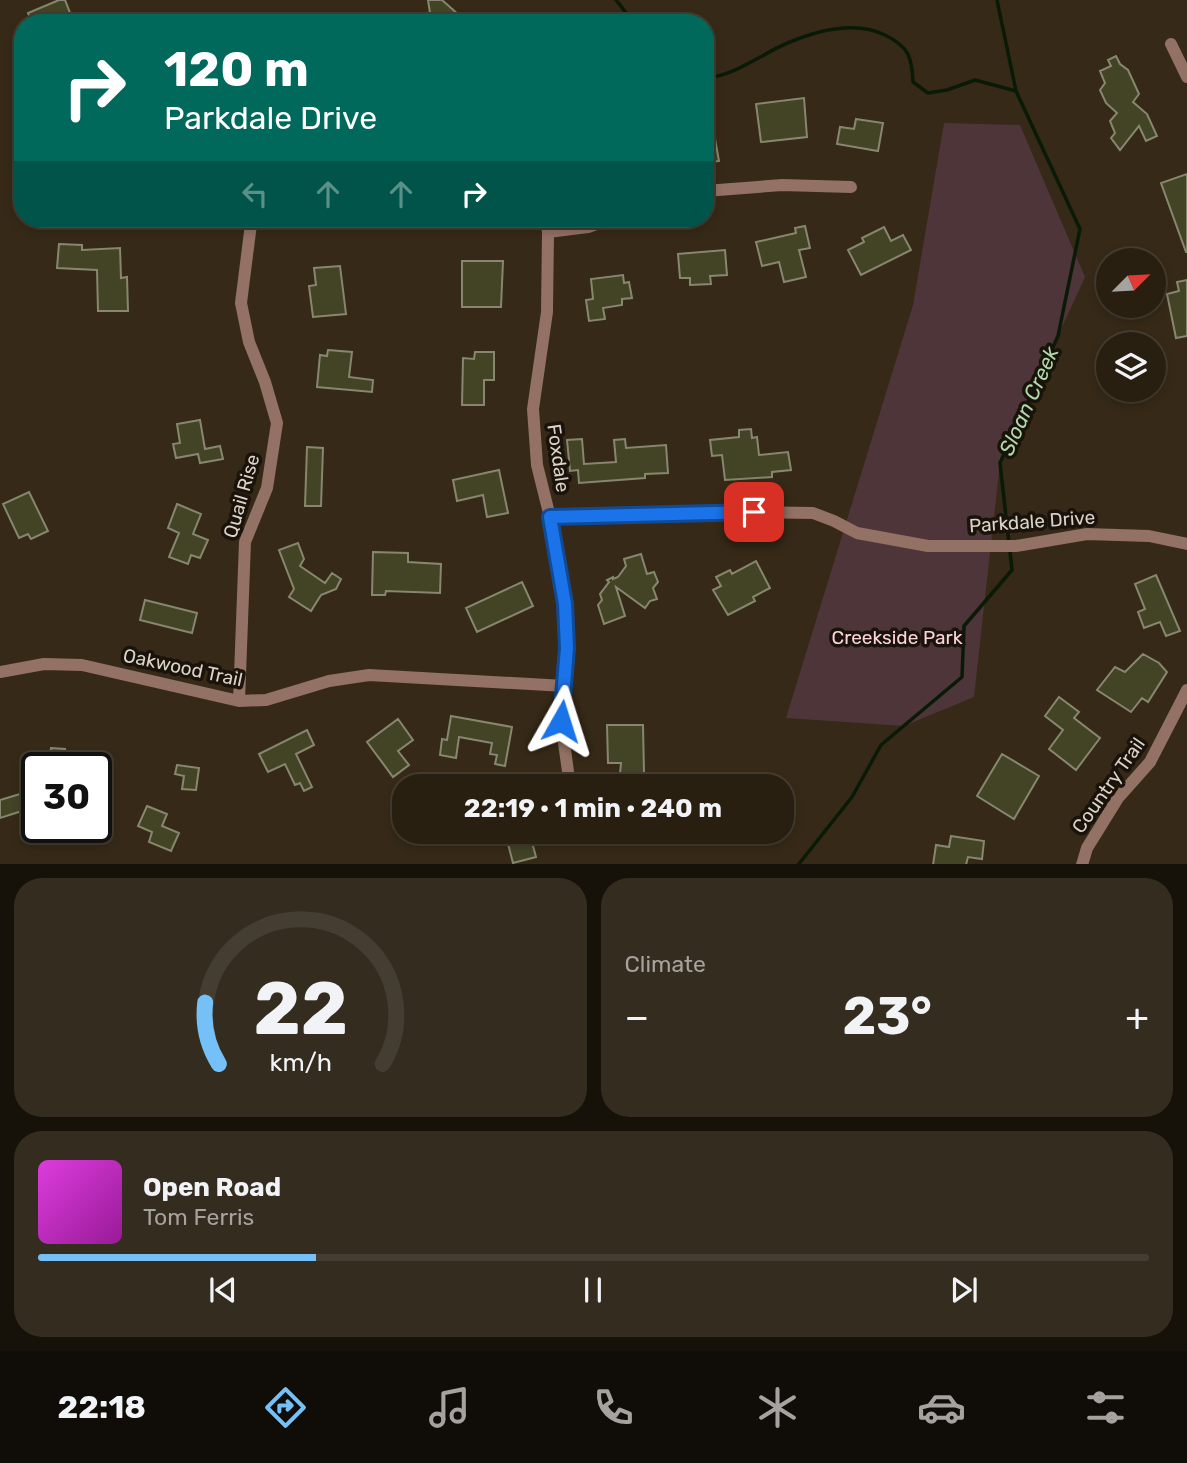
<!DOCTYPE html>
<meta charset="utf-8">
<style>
:root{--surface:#281f11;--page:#342c1f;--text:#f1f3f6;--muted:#a5a29f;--line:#443d31;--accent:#75c0f6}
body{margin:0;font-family:Rubik,sans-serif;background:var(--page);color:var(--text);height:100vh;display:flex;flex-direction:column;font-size:26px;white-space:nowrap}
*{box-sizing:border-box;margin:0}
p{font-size:23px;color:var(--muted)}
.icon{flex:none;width:38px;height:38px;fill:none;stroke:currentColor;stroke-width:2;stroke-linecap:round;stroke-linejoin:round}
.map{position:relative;height:864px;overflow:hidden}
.side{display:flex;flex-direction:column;gap:14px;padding:14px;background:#161109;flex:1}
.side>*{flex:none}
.top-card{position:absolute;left:14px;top:14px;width:700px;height:214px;border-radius:28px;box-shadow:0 4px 10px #0003,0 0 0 2px var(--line);background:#00695c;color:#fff;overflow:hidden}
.needle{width:46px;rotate:66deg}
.fabs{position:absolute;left:1096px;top:248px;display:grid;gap:14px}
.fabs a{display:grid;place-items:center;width:70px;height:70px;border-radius:50%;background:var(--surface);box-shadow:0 4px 10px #0003,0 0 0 2px var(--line);font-size:35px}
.speed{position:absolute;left:21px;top:752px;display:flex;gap:14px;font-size:35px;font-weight:700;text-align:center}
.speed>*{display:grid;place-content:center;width:91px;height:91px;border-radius:50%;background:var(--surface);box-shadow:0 4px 10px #0003,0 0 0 2px var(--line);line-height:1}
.speed .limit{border:4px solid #111;border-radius:10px;background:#fff;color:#111}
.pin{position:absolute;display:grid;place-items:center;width:60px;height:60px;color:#fff;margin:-30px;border-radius:14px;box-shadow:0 4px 10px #0006}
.me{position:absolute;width:77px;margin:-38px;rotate:6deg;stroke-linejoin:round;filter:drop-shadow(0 0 5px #0008)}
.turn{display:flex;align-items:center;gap:24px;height:147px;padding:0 35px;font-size:32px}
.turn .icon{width:91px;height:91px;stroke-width:2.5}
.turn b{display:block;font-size:49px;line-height:60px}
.lanes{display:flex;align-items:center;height:66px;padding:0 35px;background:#0003;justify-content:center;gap:35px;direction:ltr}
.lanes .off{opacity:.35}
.big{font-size:52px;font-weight:700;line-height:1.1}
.side .tile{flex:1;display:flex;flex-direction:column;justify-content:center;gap:10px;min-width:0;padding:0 24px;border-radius:28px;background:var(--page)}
.side .dial{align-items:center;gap:0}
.dial svg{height:182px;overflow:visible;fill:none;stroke:var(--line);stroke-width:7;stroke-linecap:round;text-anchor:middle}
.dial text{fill:var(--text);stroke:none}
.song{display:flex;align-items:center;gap:21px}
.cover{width:84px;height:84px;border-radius:10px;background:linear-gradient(135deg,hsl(300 70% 55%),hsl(300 70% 35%))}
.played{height:7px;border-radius:4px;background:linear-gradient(90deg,var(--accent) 25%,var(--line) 25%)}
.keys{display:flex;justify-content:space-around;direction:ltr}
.heat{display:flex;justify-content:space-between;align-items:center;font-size:38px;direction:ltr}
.side .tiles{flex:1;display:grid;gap:14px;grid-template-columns:1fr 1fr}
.tile:last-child{grid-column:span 2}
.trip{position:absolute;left:392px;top:774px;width:402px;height:70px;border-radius:28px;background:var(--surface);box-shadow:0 4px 10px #0003,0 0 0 2px var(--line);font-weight:700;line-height:70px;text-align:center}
.dock{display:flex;height:112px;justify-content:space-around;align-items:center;background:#100c07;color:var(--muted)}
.dock .icon{width:49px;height:49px}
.dock .selected{color:var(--accent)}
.dock b{font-size:32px;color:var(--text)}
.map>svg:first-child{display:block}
.green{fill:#4d3539}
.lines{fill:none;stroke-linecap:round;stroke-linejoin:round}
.stream{stroke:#091b07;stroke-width:3.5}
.building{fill:#434326;stroke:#86876e;stroke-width:2}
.minor{stroke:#937164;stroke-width:12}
.route-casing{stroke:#114b97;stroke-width:18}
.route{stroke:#1a73e8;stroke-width:12}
.labels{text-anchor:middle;stroke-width:7;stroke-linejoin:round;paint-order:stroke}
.street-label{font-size:19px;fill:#dbd3c7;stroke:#19130b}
.park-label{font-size:19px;fill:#fcd4d9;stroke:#19130b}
.water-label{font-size:21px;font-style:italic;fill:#b0d9ab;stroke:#19130b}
</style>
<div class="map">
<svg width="1187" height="865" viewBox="0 0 1187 865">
<rect width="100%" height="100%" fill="#362917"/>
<path class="green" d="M944 123 1020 125 1085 277 1000 463 974 697 904 726 786 718 913 305Z"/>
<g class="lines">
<path class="stream" d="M616 0 634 23
M705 78C736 76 762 53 790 42 819 30 856 21 885 35 909 47 912 57 913 82L928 93 947 90 975 80 1016 91
M798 865 852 797 881 745 962 677 964 626 1012 570 1000 463 1058 336 1080 229 1016 91 997 0"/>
</g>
<path class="building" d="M59 0H65L74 23H32L28 13Z
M428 0H442L459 15 452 23H422L430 13Z
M1116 56 1120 64 1128 70 1139 94 1133 102 1147 114 1157 136 1146 141 1139 126 1120 150 1111 138 1115 133 1110 121 1117 113 1106 103 1100 90 1105 83 1100 71 1111 66 1108 60Z
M804 98 807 137 761 142 756 104Z
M856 119 883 123 878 151 837 144 840 127 854 129Z
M713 128 719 161 705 163V129Z
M1187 174V252H1186L1161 183Z
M805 226 810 248 799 250 806 277 784 282 779 262 762 266 756 242 796 233 795 228Z
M884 227 891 241 903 235 911 250 861 275 848 250 864 242 862 238Z
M59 244 82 245V250L120 248 121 278 127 277 128 311H98L97 270 57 268Z
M725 250 727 275 710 276 711 284 690 285V278H680L678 254Z
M462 261H503L501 307H462Z
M340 266 346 314 313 317 309 286 316 285 314 268Z
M623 275 624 283 629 282 632 298 622 299V305L603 308 605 319 589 321 586 300 593 299 591 279Z
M1187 280V336L1176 338 1167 294 1179 291 1177 282Z
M328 350 352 352 349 377 373 380 372 392 317 387 320 355 327 356Z
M475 352H494V380H484V405H462L463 358 474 359Z
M200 420 205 449 220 446 223 459 200 463 198 454 176 458 173 444 180 443 177 424Z
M751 429 752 438 757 437 759 455 788 452 791 470 772 472V477L725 480 722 455 712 456 710 440 739 437V430Z
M582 439 584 464 616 462 614 440 625 439 626 448 666 445 668 473 645 474V478L579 483 578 470 570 471 567 440Z
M307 447 323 448 321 506H305Z
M499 470 508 513 487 517 483 495 457 501 453 480Z
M29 492 48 531 31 539 28 534 19 538 3 504Z
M177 504 201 514 193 534 208 540 200 558 191 555 188 564 169 557 179 533 168 528Z
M298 543 304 559 300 566 325 583 332 573 341 579 336 589 321 595 311 611 289 597 294 589 279 550Z
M373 552 408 553V562L441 564 440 593 386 591 385 595H372Z
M641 554 647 574 654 572 658 582 653 588 657 599 650 601 645 608 616 587 625 616 604 624 598 605 602 600 600 594 609 582 607 580 613 577V579L618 577 626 566 624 559Z
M756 561 770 588 753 597 755 601 728 615 713 590 721 586 716 577 730 570 732 574Z
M1156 575 1180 631 1166 636 1160 622 1144 628 1138 612 1145 609 1135 584Z
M522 582 533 606 477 632 466 608Z
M145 600 197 613 192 633 140 620Z
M1143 654 1159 663 1167 672 1148 702 1142 698 1131 712 1097 690 1115 667 1125 672Z
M1059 697 1079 712 1074 718 1100 738 1076 770 1049 749 1063 730 1045 716Z
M451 716 512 727 505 766 495 764 497 755 490 754 492 743 459 737 456 758 440 755 442 739 447 740Z
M398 719 413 740 398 751 409 765 393 777 367 742Z
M607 725H643L644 773 620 774 621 763H608Z
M307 730 314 745 296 754 312 787 304 791 300 783 295 785 285 764 268 772 259 754Z
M51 748 65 749 63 768H49Z
M1002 754 1039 776 1014 819 977 796Z
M177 765 199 768 196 790 182 789 184 776 175 774Z
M96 789H100L108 822 96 825Z
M20 794 25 810 0 818V800Z
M147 806 167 814 162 826 179 833 171 851 149 842 152 832 138 826Z
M495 831H529L536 857 513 863 507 840 498 842Z
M656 831H690L691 844 656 845Z
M951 836 984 841 982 859 968 857 966 865H933L936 845 949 847Z"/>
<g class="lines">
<path class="minor" d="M1171 44 1187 77
M705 191 782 185 851 187
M546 219 548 232 547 312 533 409 537 465 550 517 565 604 567 648 561 721 570 786
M548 232 588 227 610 219
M550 517 732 512 813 513 834 521 857 533 928 546H1016L1087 534 1149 536 1187 544
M0 672 44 664 82 665 239 701 266 700 329 681 369 675 565 686
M239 701 245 542 267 488 277 423 265 382 249 342 241 303 251 224
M580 831V832
M1082 865 1087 848 1118 798 1150 762 1187 690"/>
</g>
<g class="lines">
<defs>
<path id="route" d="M561 721 567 648 565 604 550 517 754 512"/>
</defs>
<use href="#route" class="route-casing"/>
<use href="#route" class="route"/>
</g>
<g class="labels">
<g class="street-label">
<text transform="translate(559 458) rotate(82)" y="7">Foxdale</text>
<text transform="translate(241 496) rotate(-74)" y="7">Quail Rise</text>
<text transform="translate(1032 521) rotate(-4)" y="7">Parkdale Drive</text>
<text transform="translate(183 667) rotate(12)" y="7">Oakwood Trail</text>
<text transform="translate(1108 785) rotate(-55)" y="7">Country Trail</text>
</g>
<g class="park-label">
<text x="897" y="644">Creekside Park</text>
</g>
<g class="water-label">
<text transform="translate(1029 401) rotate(-66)" y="7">Sloan Creek</text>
</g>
</g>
</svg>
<div class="fabs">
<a><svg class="needle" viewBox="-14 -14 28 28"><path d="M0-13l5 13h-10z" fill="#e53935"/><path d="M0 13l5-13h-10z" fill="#a5a29f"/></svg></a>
<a><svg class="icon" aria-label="layers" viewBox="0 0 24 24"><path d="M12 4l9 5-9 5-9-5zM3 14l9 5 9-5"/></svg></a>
</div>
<div class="speed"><div class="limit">30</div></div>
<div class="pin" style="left:754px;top:512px;background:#d93025"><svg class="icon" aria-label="arrive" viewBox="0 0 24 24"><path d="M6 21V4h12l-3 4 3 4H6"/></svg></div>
<svg class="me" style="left:561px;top:721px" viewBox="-20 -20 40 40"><path d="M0-17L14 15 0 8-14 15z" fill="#1a73e8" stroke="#fff" stroke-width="4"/></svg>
<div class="trip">22:19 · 1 min · 240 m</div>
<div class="top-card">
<div class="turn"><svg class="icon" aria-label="right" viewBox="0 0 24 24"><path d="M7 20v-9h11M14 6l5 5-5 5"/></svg><div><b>120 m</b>Parkdale Drive</div></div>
<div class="lanes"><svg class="icon off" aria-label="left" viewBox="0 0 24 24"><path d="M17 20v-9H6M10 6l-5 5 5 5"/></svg><svg class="icon off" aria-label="ahead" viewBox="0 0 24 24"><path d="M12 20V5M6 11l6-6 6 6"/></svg><svg class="icon off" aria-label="ahead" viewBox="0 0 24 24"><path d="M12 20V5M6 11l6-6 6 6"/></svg><svg class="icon" aria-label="right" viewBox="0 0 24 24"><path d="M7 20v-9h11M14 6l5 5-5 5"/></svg></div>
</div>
</div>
<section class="side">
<div class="tiles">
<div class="tile dial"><svg viewBox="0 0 100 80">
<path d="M14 69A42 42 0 1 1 86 69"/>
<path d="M14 69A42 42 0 0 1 8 42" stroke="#75c0f6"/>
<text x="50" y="56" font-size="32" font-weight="700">22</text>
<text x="50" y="72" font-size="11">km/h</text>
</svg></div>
<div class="tile"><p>Climate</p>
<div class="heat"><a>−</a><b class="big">23°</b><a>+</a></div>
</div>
<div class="tile">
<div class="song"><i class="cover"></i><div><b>Open Road</b><p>Tom Ferris</p></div></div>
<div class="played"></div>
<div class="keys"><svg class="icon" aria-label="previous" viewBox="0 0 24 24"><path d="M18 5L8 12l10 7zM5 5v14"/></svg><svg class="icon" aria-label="pause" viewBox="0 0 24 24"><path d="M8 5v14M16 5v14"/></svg><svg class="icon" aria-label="next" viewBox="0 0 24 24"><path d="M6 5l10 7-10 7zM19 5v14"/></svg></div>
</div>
</div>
</section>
<nav class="dock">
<b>22:18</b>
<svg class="icon selected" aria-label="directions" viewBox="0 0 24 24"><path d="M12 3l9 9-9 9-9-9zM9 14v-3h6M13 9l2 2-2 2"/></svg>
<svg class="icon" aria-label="music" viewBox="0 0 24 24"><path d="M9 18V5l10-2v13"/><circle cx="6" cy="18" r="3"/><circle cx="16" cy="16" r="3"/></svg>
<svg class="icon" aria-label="phone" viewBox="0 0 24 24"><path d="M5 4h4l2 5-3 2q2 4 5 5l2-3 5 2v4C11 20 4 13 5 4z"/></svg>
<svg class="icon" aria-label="climate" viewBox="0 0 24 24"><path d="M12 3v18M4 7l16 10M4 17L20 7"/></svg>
<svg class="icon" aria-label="car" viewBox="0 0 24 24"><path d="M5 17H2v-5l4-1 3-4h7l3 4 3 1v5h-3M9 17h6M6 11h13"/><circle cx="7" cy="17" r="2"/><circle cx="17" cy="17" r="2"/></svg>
<svg class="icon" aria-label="filters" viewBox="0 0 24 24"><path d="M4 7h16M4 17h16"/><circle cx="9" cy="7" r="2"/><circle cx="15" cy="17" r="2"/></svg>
</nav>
